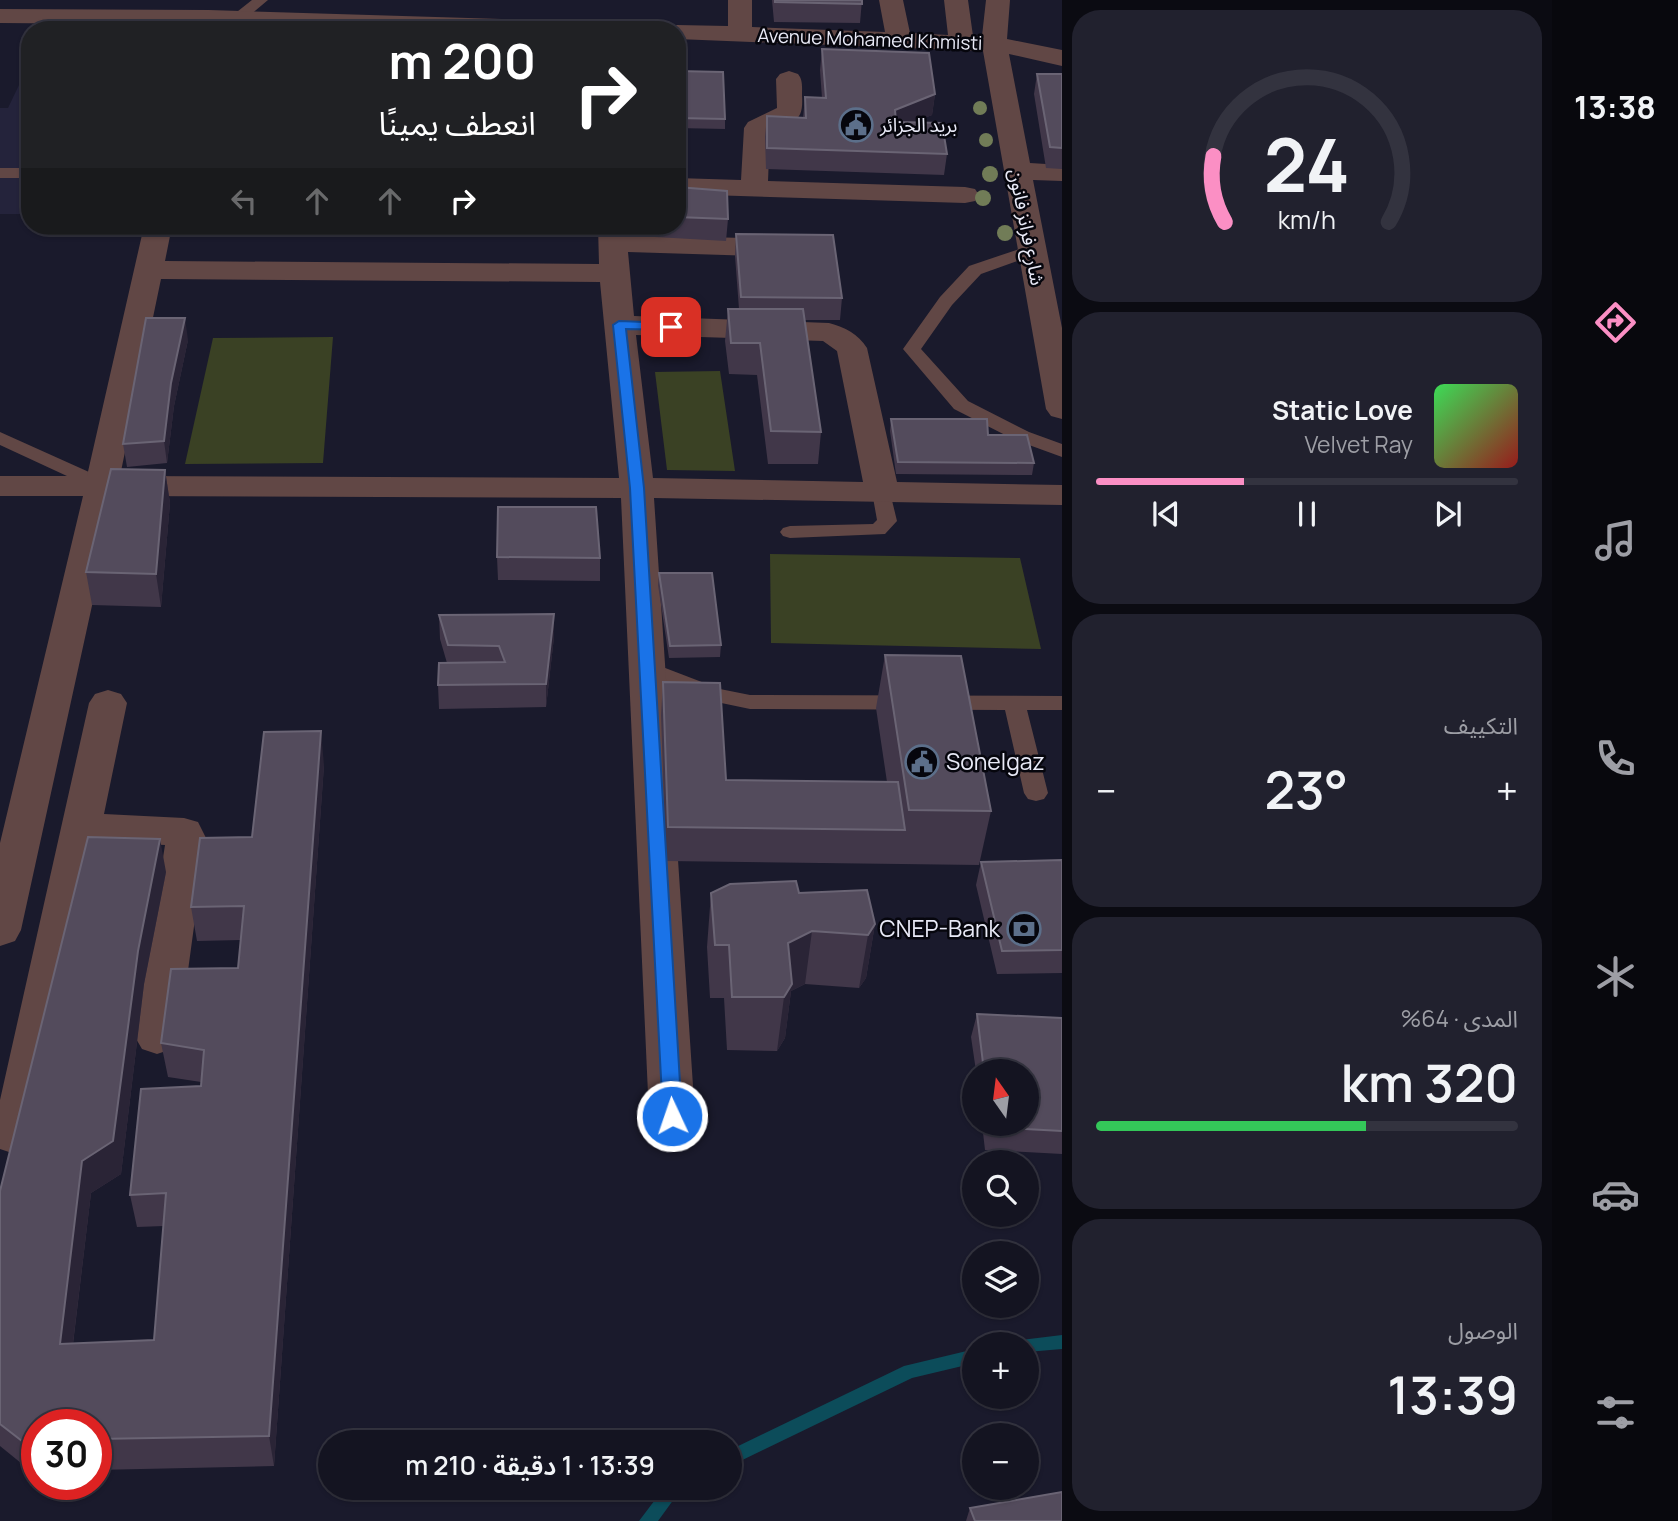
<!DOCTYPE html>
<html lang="ar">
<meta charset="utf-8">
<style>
:root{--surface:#141421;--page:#21212e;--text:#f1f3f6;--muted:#9d9ea5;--line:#33333f;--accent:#fb8fc4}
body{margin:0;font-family:Manrope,"Noto Sans Arabic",sans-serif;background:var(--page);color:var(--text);direction:rtl;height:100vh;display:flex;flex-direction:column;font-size:26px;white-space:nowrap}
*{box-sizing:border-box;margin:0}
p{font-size:23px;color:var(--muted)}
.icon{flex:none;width:38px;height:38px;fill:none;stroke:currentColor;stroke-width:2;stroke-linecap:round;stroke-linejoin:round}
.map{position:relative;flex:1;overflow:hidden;direction:ltr}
.sheet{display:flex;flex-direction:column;gap:10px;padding:10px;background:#0b0b12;width:490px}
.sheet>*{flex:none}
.hud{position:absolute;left:21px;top:21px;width:665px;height:214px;border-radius:28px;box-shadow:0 2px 5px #0004,0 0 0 2px var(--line);direction:rtl;background:#202124;color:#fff;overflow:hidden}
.needle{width:46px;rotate:346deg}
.controls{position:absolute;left:962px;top:1059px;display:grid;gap:14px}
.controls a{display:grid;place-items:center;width:77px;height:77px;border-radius:50%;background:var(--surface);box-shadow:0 2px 5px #0004,0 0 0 2px var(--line);font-size:35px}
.speed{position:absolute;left:21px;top:1409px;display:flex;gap:14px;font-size:35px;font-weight:700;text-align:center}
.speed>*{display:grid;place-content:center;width:91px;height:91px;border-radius:50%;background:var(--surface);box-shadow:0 2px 5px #0004,0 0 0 2px var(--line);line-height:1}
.speed .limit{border:10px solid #d22;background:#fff;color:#111}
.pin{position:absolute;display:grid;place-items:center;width:60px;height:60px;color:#fff;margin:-30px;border-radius:14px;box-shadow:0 4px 10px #0006}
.me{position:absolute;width:77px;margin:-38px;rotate:357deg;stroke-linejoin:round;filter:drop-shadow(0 0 5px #0008)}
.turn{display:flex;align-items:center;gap:24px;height:147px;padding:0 35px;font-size:32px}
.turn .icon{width:91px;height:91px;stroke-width:2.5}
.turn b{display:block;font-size:49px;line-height:60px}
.lanes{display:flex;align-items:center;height:66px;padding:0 35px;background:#0003;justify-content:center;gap:35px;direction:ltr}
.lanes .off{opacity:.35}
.big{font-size:52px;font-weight:600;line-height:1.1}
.sheet .widget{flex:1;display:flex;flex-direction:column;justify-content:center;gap:10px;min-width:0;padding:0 24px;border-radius:28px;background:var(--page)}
.sheet .dial{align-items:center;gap:0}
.dial svg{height:182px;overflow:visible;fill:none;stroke:var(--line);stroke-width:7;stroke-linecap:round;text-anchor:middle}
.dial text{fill:var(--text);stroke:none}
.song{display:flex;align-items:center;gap:21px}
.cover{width:84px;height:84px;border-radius:10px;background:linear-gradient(135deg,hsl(130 70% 55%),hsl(0 70% 35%))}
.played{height:7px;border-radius:4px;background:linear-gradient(90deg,var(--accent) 35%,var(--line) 35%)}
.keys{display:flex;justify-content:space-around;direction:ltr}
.heat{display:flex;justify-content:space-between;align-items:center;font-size:38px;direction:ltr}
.charge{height:10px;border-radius:5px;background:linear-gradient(90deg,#34c759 64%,var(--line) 0)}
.trip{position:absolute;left:318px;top:1430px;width:424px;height:70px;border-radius:35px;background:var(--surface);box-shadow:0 2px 5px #0004,0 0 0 2px var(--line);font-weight:600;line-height:70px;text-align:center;direction:rtl}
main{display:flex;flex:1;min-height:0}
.menu{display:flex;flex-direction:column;width:126px;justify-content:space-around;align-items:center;background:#08080d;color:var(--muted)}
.menu .icon{width:49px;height:49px}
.menu .on{color:var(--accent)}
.menu b{font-size:32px;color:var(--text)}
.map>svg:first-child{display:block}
.built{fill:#24233b}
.green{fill:#3a4124}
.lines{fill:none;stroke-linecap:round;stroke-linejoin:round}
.stream{fill:#0c4c5a;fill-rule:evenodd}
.lane{fill:#614745;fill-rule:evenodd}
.street{fill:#614745;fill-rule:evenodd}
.tree{fill:#717c57}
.wall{fill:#413749}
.shaded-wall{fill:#2a2436}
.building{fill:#534b5c;stroke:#6a6474;stroke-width:2}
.route{fill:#1a73e8;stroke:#114b97;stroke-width:2}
.labels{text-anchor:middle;stroke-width:5;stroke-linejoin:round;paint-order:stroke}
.far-street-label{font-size:19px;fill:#e9eaf7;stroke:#06060d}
.far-poi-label{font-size:19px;fill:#e9eaf7;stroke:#06060d;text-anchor:start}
.poi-label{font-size:23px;fill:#e9eaf7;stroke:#06060d;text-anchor:start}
</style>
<main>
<nav class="menu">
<b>13:38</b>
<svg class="icon on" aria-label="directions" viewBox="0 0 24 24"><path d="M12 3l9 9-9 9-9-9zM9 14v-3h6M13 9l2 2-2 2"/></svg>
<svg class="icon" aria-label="music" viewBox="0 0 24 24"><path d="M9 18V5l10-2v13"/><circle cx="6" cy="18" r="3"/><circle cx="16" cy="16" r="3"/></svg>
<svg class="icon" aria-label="phone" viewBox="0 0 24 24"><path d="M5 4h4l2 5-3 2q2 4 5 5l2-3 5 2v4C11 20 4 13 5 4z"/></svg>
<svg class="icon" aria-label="climate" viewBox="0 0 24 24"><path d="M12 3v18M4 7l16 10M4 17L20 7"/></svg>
<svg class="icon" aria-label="car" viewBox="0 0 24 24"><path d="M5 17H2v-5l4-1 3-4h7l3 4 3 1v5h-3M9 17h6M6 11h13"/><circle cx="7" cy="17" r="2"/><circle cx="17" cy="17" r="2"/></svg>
<svg class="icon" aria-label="filters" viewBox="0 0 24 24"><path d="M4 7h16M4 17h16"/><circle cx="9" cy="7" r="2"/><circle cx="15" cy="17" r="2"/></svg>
</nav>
<section class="sheet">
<div class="widget dial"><svg viewBox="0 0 100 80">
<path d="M14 69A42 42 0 1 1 86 69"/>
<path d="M14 69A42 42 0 0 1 9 40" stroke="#fb8fc4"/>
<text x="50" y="56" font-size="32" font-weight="700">24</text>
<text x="50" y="72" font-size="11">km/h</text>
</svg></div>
<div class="widget">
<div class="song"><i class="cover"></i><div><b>Static Love</b><p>Velvet Ray</p></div></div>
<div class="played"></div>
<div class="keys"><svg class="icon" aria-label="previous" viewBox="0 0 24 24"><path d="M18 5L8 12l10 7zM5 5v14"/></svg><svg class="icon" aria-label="pause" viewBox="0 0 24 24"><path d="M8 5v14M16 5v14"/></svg><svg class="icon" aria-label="next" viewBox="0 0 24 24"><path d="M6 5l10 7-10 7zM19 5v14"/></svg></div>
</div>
<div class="widget"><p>التكييف</p>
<div class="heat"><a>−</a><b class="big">23°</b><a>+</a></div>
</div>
<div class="widget"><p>المدى · 64%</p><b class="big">320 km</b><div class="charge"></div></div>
<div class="widget"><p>الوصول</p><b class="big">13:39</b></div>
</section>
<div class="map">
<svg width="1062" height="1521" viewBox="0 0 1062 1521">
<rect width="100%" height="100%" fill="#1a1a2c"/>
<path class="built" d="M51 16 209 17 205 30H45Z
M30 62V214H0V108H8Z"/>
<path class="green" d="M333 337 323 463 185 464 213 338Z
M720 371 735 471 667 470 655 372Z
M770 554 1020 558 1041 649 771 643Z"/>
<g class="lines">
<path class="stream" d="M1062 1335V1349L1027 1352V1344H1020L1021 1340Z
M975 1349V1363L912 1378 730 1466V1450L904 1366Z
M664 1488H682L658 1521H639Z"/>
<path class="lane" d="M252 0H268L243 21H233L231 18 233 15Z
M84 12 91 16 87 30H73L77 16Z
M0 168H30V178H0Z
M1031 245 1037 246 1040 250 1037 254 981 274 952 305 921 349 968 401 1029 432 1062 444V457L1015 440 954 409 903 349 940 297 969 266Z
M0 432 109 481 112 485 109 489H95L0 445Z
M882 486 889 488 897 521 885 534 790 538 783 536 780 532 783 528 790 526 873 524 877 520 872 492 875 488Z
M647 661 720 689 750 695 1062 696V710H1027L1048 793 1044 799 1036 801 1028 799 1024 793 1005 710 750 709 707 700 639 673 636 668 639 663Z"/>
<path class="street" d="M728 0H752V27L885 32 879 0H903L910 33 948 35 944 0H968L973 36H982L986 0H1010L1007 39 1062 50V66L1009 54 1030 163 1062 165V181L1033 180 1062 328V419L1051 416 1046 409 983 51 677 39V30H666L677 25 728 26Z
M0 9 209 10 633 23 642 25 645 30C430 30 215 24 0 23Z
M789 71 798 74C803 80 802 87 802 95 804 124 793 120 770 132L768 181 965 187 975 189 979 195 975 201 965 203 677 194V178L741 180 744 128 748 122 777 108 776 79 780 74Z
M144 226H172L165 261 599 264 598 226H626L627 235 789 239 799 242 803 248 799 254 789 257 628 252 634 316 829 323C845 327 858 334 867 348L897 482 1062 485V505L654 498 695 1116 688 1129 672 1134 656 1129 649 1116 621 498 116 496 21 930 15 941 0 946V843L83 496H0V476H87ZM161 279 600 282 619 478 120 476ZM636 335 823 341 837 351 863 482 653 478Z
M108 690 121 694 127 703 104 814 184 818 198 822 206 838 179 1037 172 1049 157 1054 142 1049 135 1037 165 845 98 842 38 1135 31 1148 15 1154 0 1149V1100L89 703 95 694Z"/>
</g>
<g class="tree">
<circle cx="980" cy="108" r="7"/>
<circle cx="986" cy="140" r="7"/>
<circle cx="990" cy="174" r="8"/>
<circle cx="983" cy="198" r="8"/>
<circle cx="1005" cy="233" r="8"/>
</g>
<path class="wall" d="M772 0H862L860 23 774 22Z
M822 49 935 94 932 115 914 122 947 154 944 175 766 169 765 137 767 116 803 118 805 97 822 98 820 70Z
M677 71 725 119V129L677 128Z
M1037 74H1062V169L1046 168 1034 94Z
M677 187 728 219 726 241 620 235V226H677Z
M736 234 842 298 840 320H804L821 432 818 464H768L757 375 729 374 725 341 728 309H739L735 256Z
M188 340 174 406 167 463 127 467 123 444Z
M891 419 988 435 1034 463 1032 475 896 474 890 431Z
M165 470 170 503 161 607 92 605 86 572Z
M497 557 600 558V581L498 580Z
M659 573 721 645 720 657 669 658 658 585Z
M439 615 554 637 546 707 439 709 438 685 447 663 440 639Z
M885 655 991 811 979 865 666 861 661 715 663 682 726 780 887 782 876 708Z
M324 765 274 1466 96 1470V1424H37V1471L32 1472 0 1446V1191L166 872 144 984 121 1174 91 1193 73 1344 154 1340 164 1226 137 1227 130 1195 201 1086V1082L168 1077 161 1043 238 968 241 940 197 941 191 907 252 837Z
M1062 860V973L997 974 976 885 981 862Z
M711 893H799L875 924 866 978 859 988 805 984 791 991 785 1038 777 1051 727 1050 724 998H710L707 947Z
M977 1014 1062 1018V1154L985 1150 982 1124H1027V1071H976L971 1037Z
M970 1508 1062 1521H966Z"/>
<path class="shaded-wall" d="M935 94 932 115 892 131 895 110Z
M185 318 188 340 174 406 167 463 164 441 171 383Z
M165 470 170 503 161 607 156 574Z
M554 614V637L546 707V684Z
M321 731 324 765 274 1466 269 1436Z
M160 839 166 872 144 984 121 1174 91 1193 69 1376 60 1344 82 1161Z
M875 924 866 978 859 988 868 935Z
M812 931 805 984 791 991 785 1038 777 1051 784 997 788 943Z"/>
<path class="building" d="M775 0H862V4L775 2Z
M540 26 608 28 607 30H540Z
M822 49 929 53 935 94 895 110 896 122 942 123 947 154 767 148V116L806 118 805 97 826 98Z
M677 71 723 72 725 119 677 118Z
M1037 74H1062V148L1050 147Z
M677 187 727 191 728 219 677 217Z
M736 234 833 235 842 298 741 297Z
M728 309H803L821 432 771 431 760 343H731Z
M146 318H185L171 383 164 441 123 444Z
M891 419H987L988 435H1027L1034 463 898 462Z
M111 469 165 470 156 574 86 572Z
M498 507H596L600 558 497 557Z
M659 573H712L721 645 670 646Z
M554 614 546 684 438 685 439 663 505 662 499 646 448 645 439 615Z
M885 655 961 656 991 811 909 810Z
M663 682 720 683 726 780 898 782 905 830 668 827Z
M321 731 269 1436 96 1439V1424H37V1441H22L0 1424V1191L88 837 160 839 138 951 113 1141 82 1161 60 1344 154 1340 166 1193 130 1195 141 1089 201 1086 204 1050 161 1043 171 969 238 968 244 906 191 907 200 838 252 837 264 732Z
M1062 860V950L1002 951 981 862Z
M796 881 799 893 867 890 875 924 868 935 812 931 788 943 792 984 784 997H732L729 945H715L711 893 730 884Z
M977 1014 1062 1018V1131L991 1127V1124H1027V1071H984Z
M1062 1492V1521H975L970 1508Z"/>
<path class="route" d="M619 321 671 323 678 327 671 330 626 329 644 488 682 1116 679 1121 672 1123 666 1121 663 1116 630 488 613 325Z"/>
<defs>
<symbol id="civic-ring" viewBox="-11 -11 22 22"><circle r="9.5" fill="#06060d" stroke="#5c6f8a" stroke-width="1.5"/><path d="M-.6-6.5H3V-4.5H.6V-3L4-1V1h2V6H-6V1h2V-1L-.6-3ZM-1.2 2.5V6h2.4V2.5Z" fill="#5c6f8a"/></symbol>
<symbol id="bank-ring" viewBox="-11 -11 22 22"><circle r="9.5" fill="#06060d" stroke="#5c6f8a" stroke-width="1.5"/><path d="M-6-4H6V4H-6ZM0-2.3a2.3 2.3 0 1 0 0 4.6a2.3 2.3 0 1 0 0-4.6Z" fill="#5c6f8a"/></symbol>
</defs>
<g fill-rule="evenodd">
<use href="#civic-ring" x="837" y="106" width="38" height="38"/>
<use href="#civic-ring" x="903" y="743" width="38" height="38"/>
<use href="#bank-ring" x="1005" y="910" width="38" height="38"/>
</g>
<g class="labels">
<g class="far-street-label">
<text transform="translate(870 39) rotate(2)" y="7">Avenue Mohamed Khmisti</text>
<text transform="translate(1027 227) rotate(79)" y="7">شارع فرانز فانون</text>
</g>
<g class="far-poi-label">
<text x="880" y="132">بريد الجزائر</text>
</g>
<g class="poi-label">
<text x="946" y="770">Sonelgaz</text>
<text x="1000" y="937" text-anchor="end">CNEP-Bank</text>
</g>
</g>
</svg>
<div class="controls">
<a><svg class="needle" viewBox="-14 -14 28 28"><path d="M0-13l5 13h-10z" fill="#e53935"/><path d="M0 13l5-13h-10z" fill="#9d9ea5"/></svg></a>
<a><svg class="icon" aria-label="search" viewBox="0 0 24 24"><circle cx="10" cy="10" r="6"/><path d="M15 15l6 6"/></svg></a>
<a><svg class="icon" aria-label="layers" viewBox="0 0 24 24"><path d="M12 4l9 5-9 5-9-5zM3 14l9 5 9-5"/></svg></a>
<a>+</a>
<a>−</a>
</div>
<div class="speed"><div class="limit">30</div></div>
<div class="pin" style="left:671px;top:327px;background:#d93025"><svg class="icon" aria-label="arrive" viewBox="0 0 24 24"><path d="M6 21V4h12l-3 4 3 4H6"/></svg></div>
<svg class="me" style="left:672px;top:1116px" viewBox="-20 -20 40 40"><circle r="17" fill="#1a73e8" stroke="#fff" stroke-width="3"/><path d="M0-11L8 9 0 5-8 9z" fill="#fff"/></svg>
<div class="trip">13:39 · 1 دقيقة · 210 m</div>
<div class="hud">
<div class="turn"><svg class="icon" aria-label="right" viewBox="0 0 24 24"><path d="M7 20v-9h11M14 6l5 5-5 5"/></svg><div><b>200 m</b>انعطف يمينًا</div></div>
<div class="lanes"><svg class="icon off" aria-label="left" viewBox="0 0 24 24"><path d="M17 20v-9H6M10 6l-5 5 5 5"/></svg><svg class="icon off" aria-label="ahead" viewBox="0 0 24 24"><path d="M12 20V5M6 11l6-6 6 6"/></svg><svg class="icon off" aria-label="ahead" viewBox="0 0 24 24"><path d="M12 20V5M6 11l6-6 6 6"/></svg><svg class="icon" aria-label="right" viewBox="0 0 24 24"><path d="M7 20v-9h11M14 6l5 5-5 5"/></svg></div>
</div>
</div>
</main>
